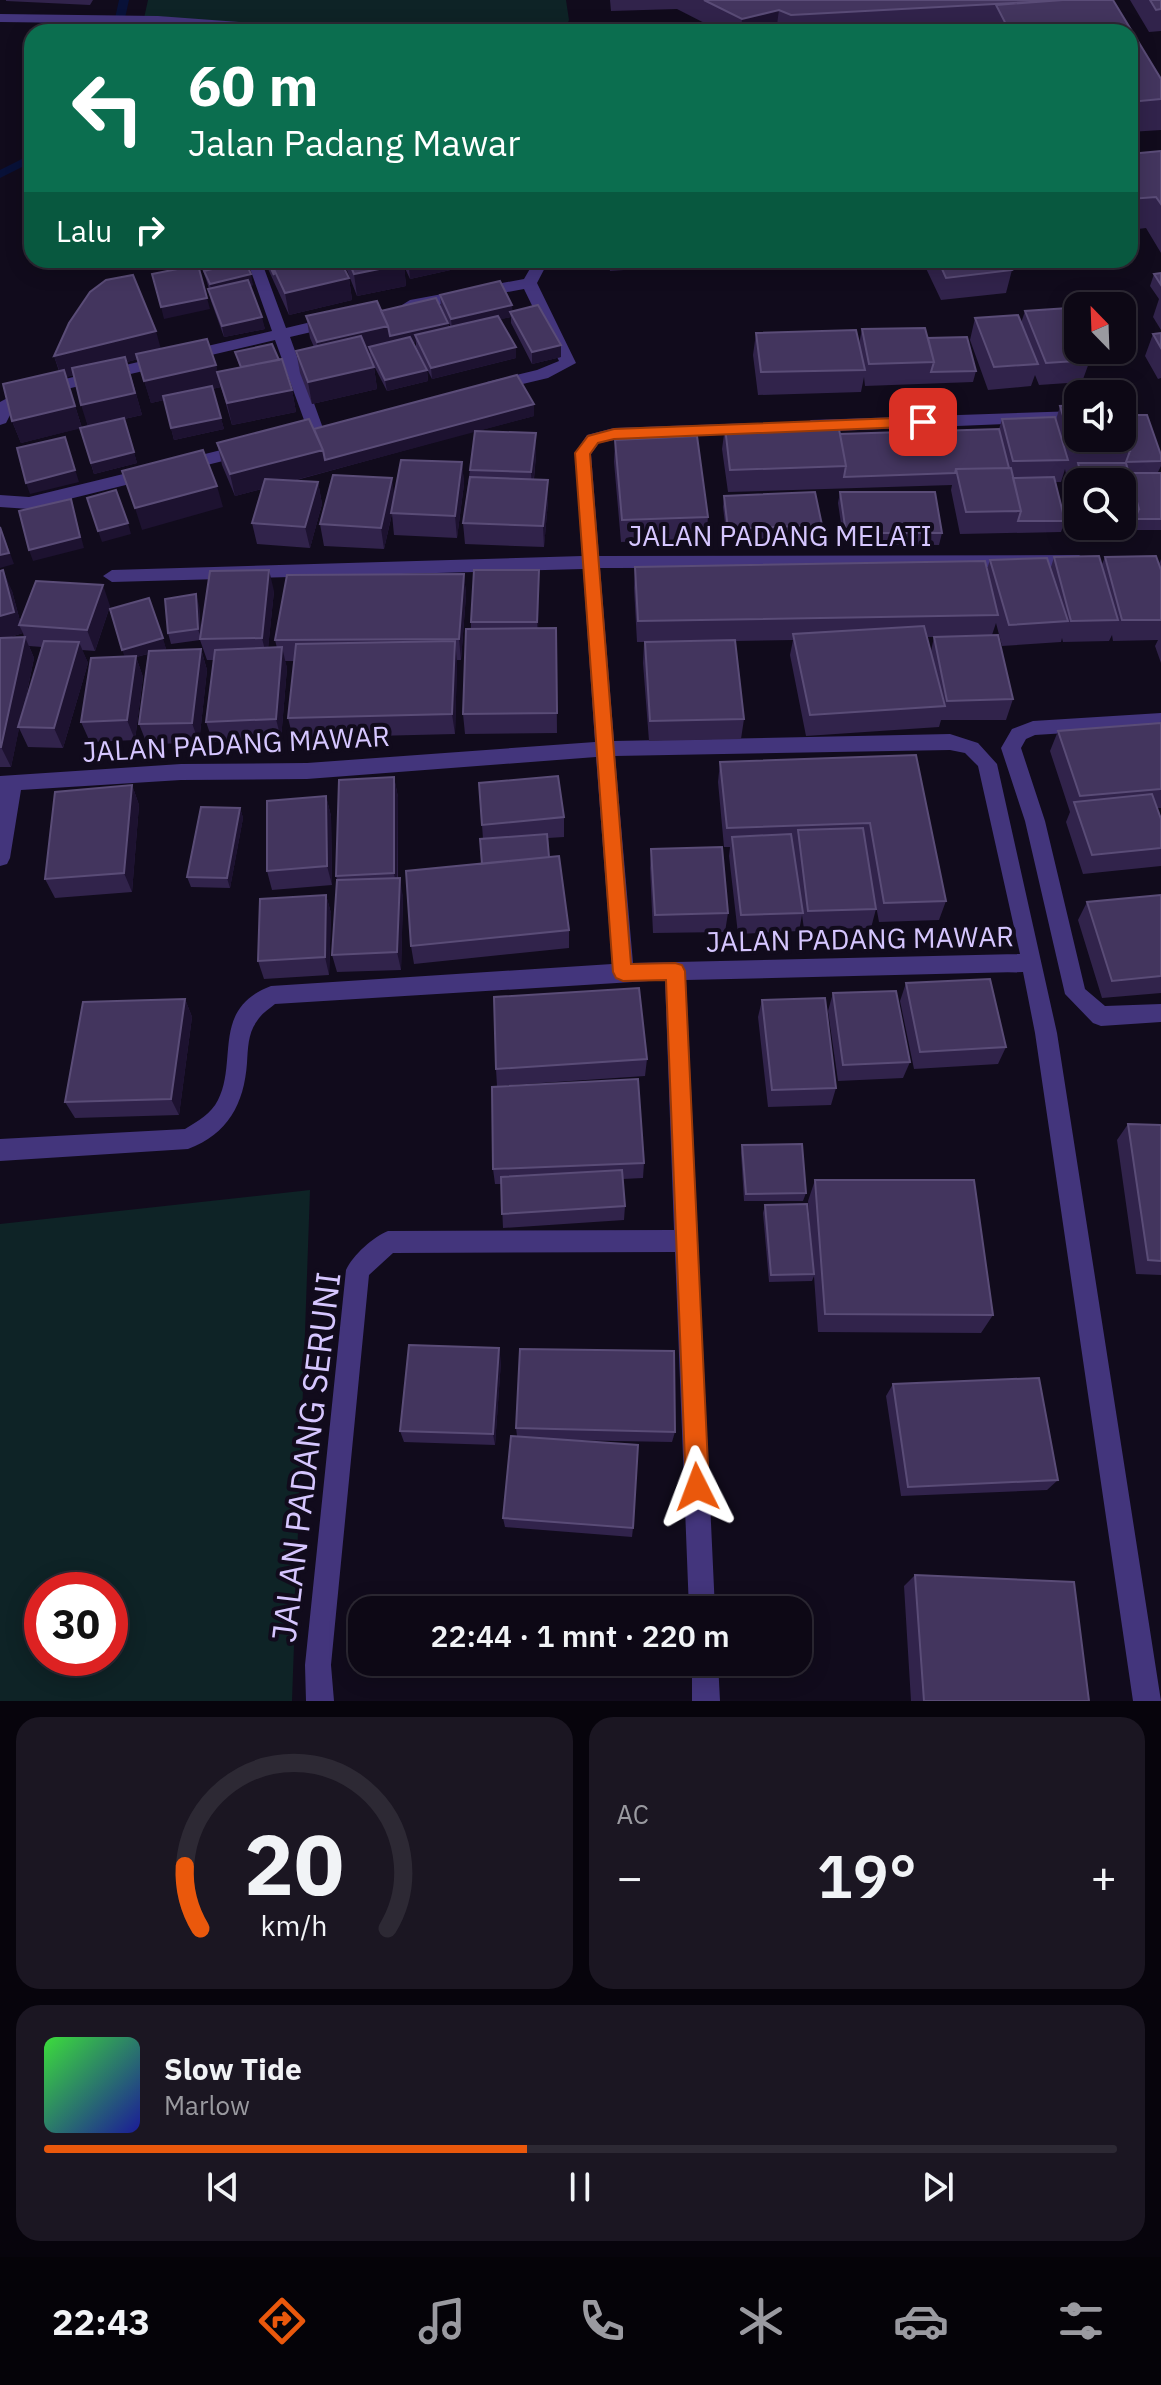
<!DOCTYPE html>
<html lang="id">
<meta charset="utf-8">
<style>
:root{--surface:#0d0815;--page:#1b1622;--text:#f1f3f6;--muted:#9a9aa0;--line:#2d2934;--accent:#ea580c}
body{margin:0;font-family:"IBM Plex Sans",sans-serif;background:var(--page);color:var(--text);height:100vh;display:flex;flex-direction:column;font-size:30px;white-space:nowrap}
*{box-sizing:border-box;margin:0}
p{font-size:26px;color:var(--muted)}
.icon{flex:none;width:44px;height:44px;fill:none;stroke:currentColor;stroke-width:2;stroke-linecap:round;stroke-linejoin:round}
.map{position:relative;height:1701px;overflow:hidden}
.sheet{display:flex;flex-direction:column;gap:16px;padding:16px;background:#07040c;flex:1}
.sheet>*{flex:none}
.hud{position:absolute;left:24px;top:24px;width:1114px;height:244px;border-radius:24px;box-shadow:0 4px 20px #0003,0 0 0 2px var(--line);background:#0b6e4f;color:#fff;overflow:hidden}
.needle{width:52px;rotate:337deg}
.fabs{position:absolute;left:1064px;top:292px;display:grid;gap:16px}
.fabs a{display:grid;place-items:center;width:72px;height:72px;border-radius:16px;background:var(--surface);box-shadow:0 4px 20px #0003,0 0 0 2px var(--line);font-size:40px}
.speed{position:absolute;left:24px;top:1572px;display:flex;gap:16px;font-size:40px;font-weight:700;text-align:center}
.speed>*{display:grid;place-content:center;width:104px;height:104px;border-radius:50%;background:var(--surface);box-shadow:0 4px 20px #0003,0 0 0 2px var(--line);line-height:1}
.speed .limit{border:12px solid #d22;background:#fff;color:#111}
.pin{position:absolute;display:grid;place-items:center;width:68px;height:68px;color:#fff;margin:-34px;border-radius:16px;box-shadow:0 4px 12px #0006}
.me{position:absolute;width:88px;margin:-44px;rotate:357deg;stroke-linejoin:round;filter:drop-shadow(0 0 6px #0008)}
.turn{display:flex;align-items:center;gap:28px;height:168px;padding:0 32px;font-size:36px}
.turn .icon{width:104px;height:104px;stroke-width:2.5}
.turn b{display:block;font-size:56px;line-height:68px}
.then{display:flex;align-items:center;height:76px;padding:0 32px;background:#0003;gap:16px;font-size:30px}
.big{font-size:60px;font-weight:600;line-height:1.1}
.sheet .widget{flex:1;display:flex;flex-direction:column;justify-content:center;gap:12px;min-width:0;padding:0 28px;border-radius:24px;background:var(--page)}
.sheet .dial{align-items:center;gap:0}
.dial svg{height:208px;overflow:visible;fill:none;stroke:var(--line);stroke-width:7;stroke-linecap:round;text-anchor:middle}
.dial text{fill:var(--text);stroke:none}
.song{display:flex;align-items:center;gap:24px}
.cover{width:96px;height:96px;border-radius:12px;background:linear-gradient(135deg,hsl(120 70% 55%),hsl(240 70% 35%))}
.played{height:8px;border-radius:4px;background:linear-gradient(90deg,var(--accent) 45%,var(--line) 45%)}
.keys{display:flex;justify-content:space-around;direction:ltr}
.heat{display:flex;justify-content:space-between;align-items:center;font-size:44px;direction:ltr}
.sheet .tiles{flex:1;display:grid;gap:16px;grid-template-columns:1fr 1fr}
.widget:last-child{grid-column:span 2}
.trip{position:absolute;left:348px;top:1596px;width:464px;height:80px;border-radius:24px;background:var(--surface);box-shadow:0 4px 20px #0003,0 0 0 2px var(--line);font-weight:600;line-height:80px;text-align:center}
.dock{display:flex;height:128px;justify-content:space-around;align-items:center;background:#050308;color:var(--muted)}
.dock .icon{width:56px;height:56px}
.dock .current{color:var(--accent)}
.dock b{font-size:36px;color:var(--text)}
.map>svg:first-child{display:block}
.green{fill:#0e2326;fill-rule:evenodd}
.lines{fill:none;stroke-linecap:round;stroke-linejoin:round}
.stream{fill:#081138;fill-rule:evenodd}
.street{fill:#43357c;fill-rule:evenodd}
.wall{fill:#31234b;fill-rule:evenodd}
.shaded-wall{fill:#1d1230}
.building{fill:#43355e;stroke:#5a4c77;stroke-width:2}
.route{fill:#ea580c;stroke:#983908;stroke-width:2}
.labels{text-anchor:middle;stroke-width:8;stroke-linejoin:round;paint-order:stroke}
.street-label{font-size:28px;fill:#d6c6ff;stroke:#110b1c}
.near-street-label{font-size:34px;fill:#d6c6ff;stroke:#110b1c}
</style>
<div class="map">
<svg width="1161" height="1701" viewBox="0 0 1161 1701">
<rect width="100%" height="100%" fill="#110b1c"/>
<path class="green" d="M148 0H566L569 20 564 32H141Z
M310 1190 292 1701H0V1224ZM42 1590H110V1658H42Z"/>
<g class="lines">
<path class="stream" d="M119 0H129L122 32H112Z
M32 154V162L0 178V170Z"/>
<path class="street" d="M0 14 158 16 319 28 326 32H267L158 24 0 22Z
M247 260H261L286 328 332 317 340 322 337 326 290 337 324 431 322 435H310L308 431 275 340 37 396 13 409 6 423 0 425V402L26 388 272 331Z
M535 260H549L537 283 576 363 548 378 493 391 485 386 487 382 537 370 559 361 524 289 410 310 402 305 410 300 524 279Z
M1078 411V421L811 432 803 426 811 420Z
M752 423 758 425 760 429 758 433 614 440 599 443 591 454 599 556 1079 555 1088 561 1079 567 600 568 614 741 950 734 978 743 997 764 1057 1033 1161 1701H1133L1035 1033 1023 972 686 980 715 1610H689L675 1252 393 1253 369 1275 331 1665 334 1701H306L305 1665 346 1270C353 1255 373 1237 388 1231L674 1230 665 980 275 1004C269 1009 261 1014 257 1021 248 1033 248 1048 247 1063 244 1104 228 1134 188 1149L0 1161V1139L185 1129C198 1121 211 1114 218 1100 238 1061 211 1008 271 986L612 964 596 757 307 779 181 780 21 790 10 858 7 864 0 866V776L181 764 307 763 595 742 583 569 112 582 103 576 112 570 582 556 575 453 587 435 614 428ZM950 750 965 753 978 766 1020 954 633 963 615 756Z
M245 444 251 446 253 450 251 454 183 471 175 465 177 461Z
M152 467 160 473 158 477 29 509 0 507V495L29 497Z
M1161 713V727L1035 735 1026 739 1021 748 1045 821 1085 989 1105 1006 1161 1004V1022L1101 1026 1093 1023 1065 994 1025 821 1001 748 1012 729 1033 721Z
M692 1662H718L720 1701H692Z"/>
</g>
<path class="wall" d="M6 0H93L90 5 6 1Z
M610 0H1048V1L1113 0 1161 79V130L1130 132V32H990L991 26 883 32H722L677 9 611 11Z
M1130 0H1161V31L1149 32Z
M1161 151V253L1146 228 1130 230V154Z
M198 260H241L253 285 250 286 265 329 224 337 211 301 208 289H209L206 279 199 260Z
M264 260H340L349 278 352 300 289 315Z
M343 260H454L455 269 410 279 404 266 406 286 357 296Z
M608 260H666V267L610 271Z
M922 260H1007L1012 270 1006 293 941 300Z
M1161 273V330L1153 317 1159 299 1150 286 1154 274Z
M440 295 513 311 561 357 532 364 511 323V317L500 319 516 358 432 379 416 347V342L413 343 427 370 428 381 387 391 371 360 374 367 377 389 312 404 300 373 296 351 314 347 310 338 306 316 381 311 448 323 449 327H451L441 307Z
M1025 311 1090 360 1082 382 1039 385 1035 375 1031 386 988 390 970 340 975 318 1021 323Z
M862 329 928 338 976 371 973 382 865 386 864 377 861 392 758 395 753 355 756 333 859 344Z
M1161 333V378L1158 379 1145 356 1153 334Z
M161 349 216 365 217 372 240 368 235 352 292 390 296 412 232 425 221 387 212 389 224 429 174 440 164 400 151 403 138 359 127 362 142 415 124 419 137 463 94 474 80 428 21 443 12 421 59 371 54 356ZM74 375 88 426 82 428 66 377Z
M1060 406 1161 455V466L1158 472 1161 473V530H1082L1081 526H1122V482H1078V513L1071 485 1075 474H1066L1065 469 1061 482H1055L1065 521 1061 532 960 534 951 490 952 485 728 492 722 449 725 427 840 434 999 429 1002 419 1056 420Z
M534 416 477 431 536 433V455L534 479 548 480V501L544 547 465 544 463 523 475 431 293 481 318 482 322 504 310 548 257 544 252 523 262 489 235 496 222 465 217 443 314 429Z
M615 440 708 517 706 538 621 542 614 462Z
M462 462 464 484 457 538 394 535 392 514 384 549 324 546 320 524 394 497Z
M840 492 942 533 939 545 844 544 838 503Z
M724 496 822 525 820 536 727 540 723 507Z
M1054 557 1102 564 1105 557 1159 564 1161 559V663L1155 646 1158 640 1113 641 1112 635 1109 641 1063 642 1062 638 1061 642 1002 646 996 623 992 635 1013 699 1006 720H941L939 727 806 736 790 655 793 640 735 641 744 719 741 739 649 741 643 663 644 642H637L634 588 635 567 987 569 990 560 1051 567ZM927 637H945H934L931 651Z
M539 570 538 628H556L557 733 465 734 463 714 471 629V622Z
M0 571 12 591 20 621 110 606 95 651 82 650 88 663 63 748 28 747 19 728 11 767H0ZM23 633 24 637 7 638ZM29 646 42 647 22 717 34 658Z
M464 574 466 595 461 660H457L455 734 293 738 288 718 294 661H285L287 668 281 739 213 742 206 722 214 660H207L200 640 171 644 168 633 199 605 201 636 274 591 268 648H277L275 640Z
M149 598 166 649 159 651 201 649 207 670 199 743 147 744 139 724 148 654 136 657 143 677 135 740 90 742 81 722 125 657Z
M1161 723V808H1157L1161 819V866L1083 874 1066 822 1070 812 1050 751 1058 731Z
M916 755 946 901 939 920 879 922 870 873 876 909 871 928 804 929 802 915 799 931 738 934 729 856 730 847H724L718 782 720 762Z
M394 777 398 797V878L403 897 401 970 337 972 332 955 337 880 336 876Z
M479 783 564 817V837L548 838 549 857 569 930V948L414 964 411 946 482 864 483 839Z
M132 785 139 805 132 892 55 898 45 879Z
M326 796 331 816 332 885 272 890 267 871Z
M240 808 243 818 230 888 191 887 187 877Z
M651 849 728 913 725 932 653 933 650 868Z
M326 895 331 913 329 975 264 979 258 961Z
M1161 895V993L1102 998 1078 920 1087 902Z
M906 983 1006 1047 998 1064 914 1069 900 1001Z
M833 993 910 1062 903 1078 838 1081 828 1011Z
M185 999 192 1017 179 1115 75 1118 65 1102Z
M762 1000 836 1088 831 1105 768 1107 758 1017Z
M647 1059 645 1076 497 1086 496 1069Z
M1128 1124 1161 1125V1275L1136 1274 1117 1140Z
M742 1145 806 1193 803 1201H744L741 1153Z
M644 1163 643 1178 623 1179 625 1206 624 1220 503 1228 501 1184H495L493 1169Z
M815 1180 993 1315 981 1333 818 1332 814 1276 812 1281 769 1282 763 1213 765 1205 812 1253 808 1201Z
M501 1361 495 1445 404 1442 400 1431Z
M893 1384 1058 1480 1047 1490 901 1496 886 1396Z
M516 1428 675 1432 672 1442 560 1440 633 1528 632 1537 505 1527 503 1518 517 1436Z
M915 1575 1089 1701H911L904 1586Z"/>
<path class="shaded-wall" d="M779 10 776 32H741L742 19Z
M241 260 243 271H204L205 279 203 268Z
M442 260H454L455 269 410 279 409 268Z
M404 264 406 286 357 296 354 274Z
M251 274 253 285 212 296 210 284Z
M349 278 352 300 289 315 285 293Z
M207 298 210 309 164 319 161 307Z
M512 305 513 316 510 312 511 317 452 330 451 319Z
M262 317 265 329 224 337 222 326Z
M448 323 449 335H415L416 342 372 352 369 347 370 353 321 364 317 342 388 326Z
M156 331 162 353 127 362 142 415 88 427 81 405 127 362 66 377 82 428 21 443 12 421 62 378 54 356Z
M561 345V357L532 364V352Z
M516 347V358L432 379 431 368Z
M216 365 221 387 151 403 144 381Z
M374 367 377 389 312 404 308 382Z
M427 370 428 381 387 391 385 380Z
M292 390 296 412 232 425 227 403Z
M534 404V416L235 496 230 474 323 450Z
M221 418 224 429 174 440 171 428Z
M536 433V455L532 494 531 472Z
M65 437 79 482 30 494 26 483Z
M134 452 137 463 94 474 91 463Z
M462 462 464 484 457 538 455 516Z
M392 478 395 500 384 549 381 528Z
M548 480V501L544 547 543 526Z
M318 482 322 504 310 548 305 527Z
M217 486 223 507 142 530 135 508Z
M71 499 84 548 33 561 29 550Z
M128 523 131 534 102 542 98 531Z
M0 526 14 564 0 568Z
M3 570 12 591 21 625H19L23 633 0 640V616Z
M269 570 274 591 267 659 262 638Z
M539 570V591L538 643 537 622Z
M464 574 466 595 461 660 459 639Z
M103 585 110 606 95 651 87 630Z
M196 594 199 605 201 639 198 629Z
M25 637 34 658 11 767 1 747Z
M163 638 166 649 136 657 143 677 135 740 127 720 126 660 122 650Z
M455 641 457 662 455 734 452 714Z
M79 642 88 663 63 748 54 728Z
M282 647 287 668 281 739 276 719Z
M201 649 207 670 199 743 192 723Z
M394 777 398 797 397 892 394 873Z
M132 785 139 805 132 892 124 873Z
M326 796 331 816 332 885 327 866Z
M240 808 243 818 230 888 227 878Z
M400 878 403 897 401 970 397 952Z
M326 895 331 913 329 975 325 957Z
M185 999 192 1017 179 1115 171 1099Z
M499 1348 501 1361 495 1445 493 1434Z"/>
<path class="building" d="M704 0H1048V1L791 15 779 10 742 19Z
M1063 0H1113L1161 79V99L1130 102V32H1010L996 5Z
M1150 0H1161V9L1156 10Z
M679 30 680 32H636Z
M1161 151V204L1156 197 1130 199V154Z
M200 260H239L203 268Z
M267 260H292L272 265 274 275Z
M292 260H340L349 278 285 293 272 265Z
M348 260H402L404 264 354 274Z
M405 260H442L409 268Z
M938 260H1007L1012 270 946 278Z
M245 261 251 274 210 284 204 271Z
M198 265 207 298 161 307 152 274Z
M1161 273V285L1154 274Z
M133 275 156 331 54 356 69 323 90 292 106 280Z
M248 280 262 317 222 326 208 289Z
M500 281 512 305 451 319 440 295Z
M436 298 448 323 390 336 388 326 381 311Z
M377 301 388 326 317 342 306 316Z
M538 305 561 345 532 352 510 312Z
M1068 308 1078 333V350H1085L1090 360 1046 363 1025 311Z
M1018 315 1038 364 994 367 975 318Z
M498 316 516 347 431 368 415 335Z
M925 328 934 362 869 364 862 329Z
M856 330 865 370 761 372 756 333Z
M1161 333V348L1153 334Z
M361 336 374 367 308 382 296 351Z
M410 337 427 370 385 380 369 347Z
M967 337 976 371 931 372 934 362 928 338Z
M207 339 216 365 144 381 136 354Z
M272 344 279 360 241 367 235 352Z
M125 357 135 393 81 405 72 368Z
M282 359 292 390 227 403 217 372Z
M64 370 75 406 12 421 3 384Z
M517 375 534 404 325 460 323 450 314 429Z
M212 386 221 418 171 428 163 396Z
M1078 405V438H1122V428L1130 451 1074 452 1060 406Z
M1122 415H1147L1161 455V461L1126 462 1130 451 1122 428Z
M1055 417 1068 460 1013 461 1002 419Z
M124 418 134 452 91 463 80 428Z
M309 419 323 450 230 474 217 443Z
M838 424 846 466 730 470 725 427Z
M999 429 1009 468 956 469 955 473 844 477 846 466 840 434Z
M475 431 536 433 531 472 470 470Z
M697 436 708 517 622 520 615 440Z
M65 437 75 470 26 483 17 448Z
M203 450 217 486 135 508 122 471Z
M401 460 462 462 455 516 391 513Z
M1078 463H1126L1139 509H1122V482H1083Z
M1011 468 1021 511 966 512 956 469Z
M1129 473H1161V519H1135L1139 509Z
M333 475 392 478 381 528 320 524Z
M470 477 548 480 543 526 463 523Z
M1054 477 1065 521H1018L1021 511 1013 478Z
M265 479 318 482 305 527 252 523Z
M116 490 128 523 98 531 87 498Z
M815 492 822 525 728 529 724 496Z
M840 492H935L942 533H846Z
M71 499 80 537 29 550 19 511Z
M0 527 9 553 0 555Z
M1099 556 1118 620 1071 621 1054 557Z
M1156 556 1161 570V620H1122L1105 557Z
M1047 558 1068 621 1009 625 990 560Z
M985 561 998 615 638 621 635 567Z
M3 570 14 612 0 616V571Z
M269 570 262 638 200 639 210 571Z
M474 570H539L537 622H471Z
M464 574 459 639 275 640 287 575Z
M36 581 103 585 87 630 19 625Z
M196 594 198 629 168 633 165 599Z
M149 598 163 638 122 650 110 609Z
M924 626 945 706 810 715 793 634Z
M556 628 557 713 463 714 466 629Z
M998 635 1013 699 947 701 934 637Z
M25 637 1 747H0V638Z
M735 640 744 719 650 721 645 642Z
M44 641 79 642 54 728 18 727Z
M455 641 452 714 288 718 296 644Z
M282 647 276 719 206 722 215 650Z
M201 649 192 723 139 724 149 651Z
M136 656 127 720 81 722 91 658Z
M1161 723V789L1080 796 1058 731Z
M916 755 946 901 884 903 870 823 727 828 720 762Z
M558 776 564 817 482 825 479 783Z
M394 777V873L336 876 339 780Z
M132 785 124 873 45 879 55 792Z
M1152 794 1161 819V848L1092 855 1074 802Z
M326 796 327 866 267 871V801Z
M201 807 240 808 227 878 187 877Z
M863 828 876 909 808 911 798 830Z
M547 834 549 857 482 864 480 839Z
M791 834 803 913 741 915 732 837Z
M722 847 728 913 655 915 651 849Z
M559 856 569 930 411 946 406 871Z
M400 878 397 952 332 955 337 880Z
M326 895 325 957 258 961 260 899Z
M1161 895V976L1112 981 1087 902Z
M990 979 1006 1047 920 1052 906 983Z
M639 988 647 1059 496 1069 494 997Z
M896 991 910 1062 843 1065 833 993Z
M825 998 836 1088 772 1090 762 1000Z
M185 999 171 1099 65 1102 83 1002Z
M638 1079 644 1163 493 1169 492 1087Z
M1128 1124 1161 1125V1261L1148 1260Z
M802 1144 806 1193 746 1194 742 1145Z
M622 1170 625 1206 502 1214 501 1177Z
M815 1180H974L993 1315 825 1314Z
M807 1204 814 1274 771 1275 765 1205Z
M409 1345 499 1348 493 1434 400 1431Z
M520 1349 674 1351 675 1432 516 1428Z
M1039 1378 1058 1480 908 1487 893 1384Z
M511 1436 638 1445 633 1528 503 1518Z
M915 1575 1074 1582 1089 1701H924Z"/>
<path class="route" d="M923 417 931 422 929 426 614 439 598 443 590 454 631 964 675 963 682 965 685 971 709 1487 706 1495 697 1499 689 1495 686 1487 666 980 623 981 616 978 613 972 575 453 588 436 614 429Z"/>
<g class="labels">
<g class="street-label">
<text x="780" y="546">JALAN PADANG MELATI</text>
<text transform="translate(236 744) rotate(-3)" y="10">JALAN PADANG MAWAR</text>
<text transform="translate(860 939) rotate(-1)" y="10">JALAN PADANG MAWAR</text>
</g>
<g class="near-street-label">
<text transform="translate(306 1457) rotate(-83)" y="12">JALAN PADANG SERUNI</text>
</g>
</g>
</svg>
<div class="fabs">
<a><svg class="needle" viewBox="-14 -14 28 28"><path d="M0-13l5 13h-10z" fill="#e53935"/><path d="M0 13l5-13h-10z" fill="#9a9aa0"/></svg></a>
<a><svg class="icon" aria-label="sound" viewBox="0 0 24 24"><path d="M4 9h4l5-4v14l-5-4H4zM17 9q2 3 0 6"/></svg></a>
<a><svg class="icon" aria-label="search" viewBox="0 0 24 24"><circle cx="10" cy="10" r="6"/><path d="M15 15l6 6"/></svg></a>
</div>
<div class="speed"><div class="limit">30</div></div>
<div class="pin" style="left:923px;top:422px;background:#d93025"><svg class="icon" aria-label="arrive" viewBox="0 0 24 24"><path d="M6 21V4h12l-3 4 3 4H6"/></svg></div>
<svg class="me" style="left:697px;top:1487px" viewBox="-20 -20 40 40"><path d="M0-17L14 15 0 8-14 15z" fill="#ea580c" stroke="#fff" stroke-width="4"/></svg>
<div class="trip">22:44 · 1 mnt · 220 m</div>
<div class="hud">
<div class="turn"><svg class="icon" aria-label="left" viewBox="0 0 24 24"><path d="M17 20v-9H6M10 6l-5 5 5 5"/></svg><div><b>60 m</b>Jalan Padang Mawar</div></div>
<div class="then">Lalu<svg class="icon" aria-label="right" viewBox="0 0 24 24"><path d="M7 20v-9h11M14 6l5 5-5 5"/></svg></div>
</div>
</div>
<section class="sheet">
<div class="tiles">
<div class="widget dial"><svg viewBox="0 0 100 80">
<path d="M14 69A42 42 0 1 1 86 69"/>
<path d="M14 69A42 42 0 0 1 8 45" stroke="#ea580c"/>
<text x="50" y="56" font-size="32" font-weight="700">20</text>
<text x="50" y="72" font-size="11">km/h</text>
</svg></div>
<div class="widget"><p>AC</p>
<div class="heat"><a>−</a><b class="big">19°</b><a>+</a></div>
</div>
<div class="widget">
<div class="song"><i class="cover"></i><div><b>Slow Tide</b><p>Marlow</p></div></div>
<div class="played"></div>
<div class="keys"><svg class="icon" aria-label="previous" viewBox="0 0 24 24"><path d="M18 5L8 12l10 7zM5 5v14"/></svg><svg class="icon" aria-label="pause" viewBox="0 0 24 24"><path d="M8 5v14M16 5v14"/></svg><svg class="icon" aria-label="next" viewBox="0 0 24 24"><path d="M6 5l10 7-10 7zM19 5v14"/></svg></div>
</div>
</div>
</section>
<nav class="dock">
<b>22:43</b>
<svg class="icon current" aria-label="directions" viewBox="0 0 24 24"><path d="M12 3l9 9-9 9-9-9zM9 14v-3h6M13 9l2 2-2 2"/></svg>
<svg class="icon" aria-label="music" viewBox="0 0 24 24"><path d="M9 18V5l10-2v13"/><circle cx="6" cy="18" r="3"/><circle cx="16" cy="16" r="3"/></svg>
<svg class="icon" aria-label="phone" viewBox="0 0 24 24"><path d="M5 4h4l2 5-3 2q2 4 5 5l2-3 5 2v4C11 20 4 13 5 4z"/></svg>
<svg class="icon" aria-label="climate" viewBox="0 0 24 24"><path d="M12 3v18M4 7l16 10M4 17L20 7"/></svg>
<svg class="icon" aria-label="car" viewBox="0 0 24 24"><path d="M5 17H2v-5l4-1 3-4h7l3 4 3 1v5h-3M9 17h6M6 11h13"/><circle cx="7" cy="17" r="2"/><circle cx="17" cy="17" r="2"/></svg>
<svg class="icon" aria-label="filters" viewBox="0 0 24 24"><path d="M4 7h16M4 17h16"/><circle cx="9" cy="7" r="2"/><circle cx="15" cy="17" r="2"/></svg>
</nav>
